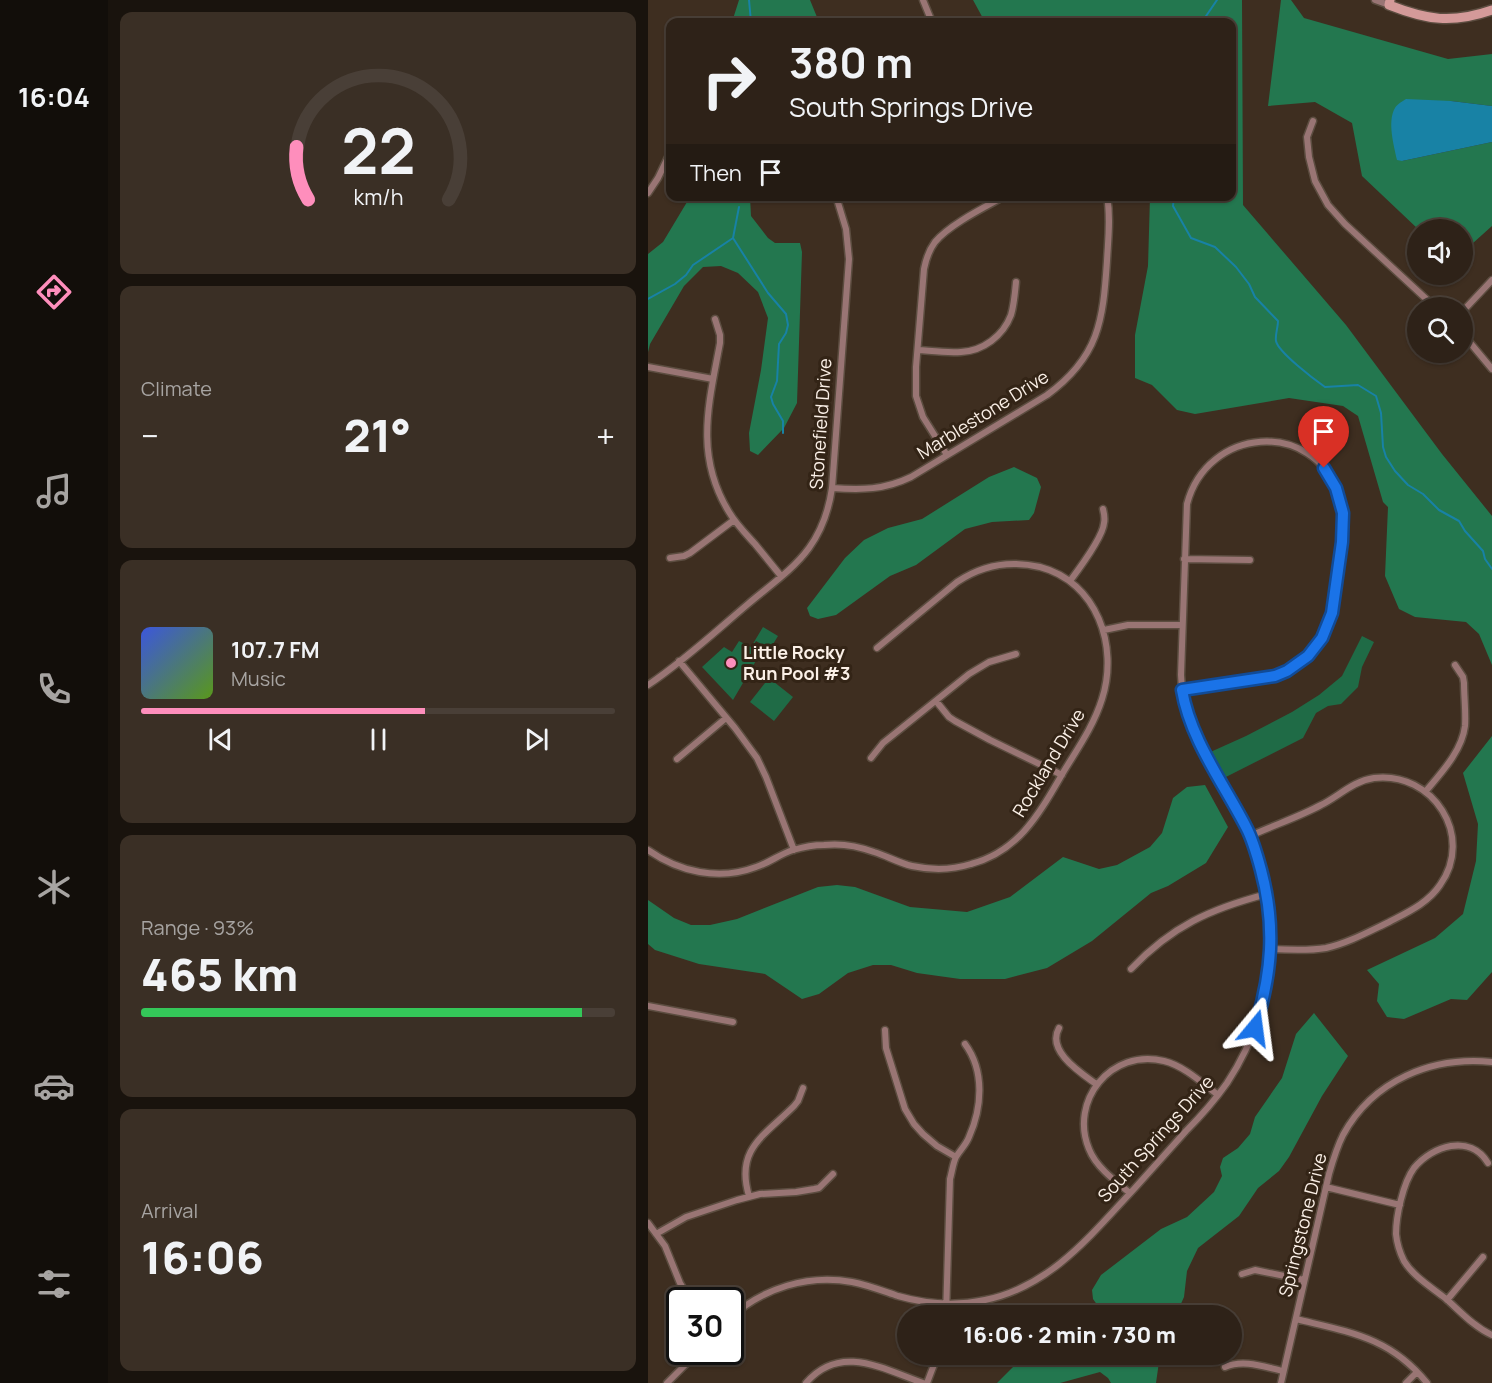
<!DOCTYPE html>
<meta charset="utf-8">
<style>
:root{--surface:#2e2218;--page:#3a2f25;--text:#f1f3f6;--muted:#a7a4a2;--line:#493f37;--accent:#fe8ebc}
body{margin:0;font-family:Manrope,sans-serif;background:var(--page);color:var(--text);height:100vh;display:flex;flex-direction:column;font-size:22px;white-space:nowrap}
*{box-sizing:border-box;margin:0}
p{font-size:20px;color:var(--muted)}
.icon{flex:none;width:33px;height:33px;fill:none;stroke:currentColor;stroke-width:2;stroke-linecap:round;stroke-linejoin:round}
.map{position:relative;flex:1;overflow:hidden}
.panel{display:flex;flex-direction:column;gap:12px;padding:12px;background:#19130d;width:540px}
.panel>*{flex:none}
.hud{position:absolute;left:18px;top:18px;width:570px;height:183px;border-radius:12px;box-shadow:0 2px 4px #0004,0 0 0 2px var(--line);background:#2e2218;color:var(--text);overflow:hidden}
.fabs{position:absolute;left:759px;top:219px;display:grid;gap:12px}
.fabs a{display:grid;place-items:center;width:66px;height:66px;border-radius:50%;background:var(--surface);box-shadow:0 2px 4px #0004,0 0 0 2px var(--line);font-size:30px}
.speed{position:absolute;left:18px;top:1287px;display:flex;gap:12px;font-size:30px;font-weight:700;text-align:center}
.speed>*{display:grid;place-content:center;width:78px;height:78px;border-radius:50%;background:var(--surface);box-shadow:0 2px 4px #0004,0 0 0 2px var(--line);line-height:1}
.speed .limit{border:3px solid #111;border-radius:9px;background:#fff;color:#111}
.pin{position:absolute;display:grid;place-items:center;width:51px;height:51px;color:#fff;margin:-62px -26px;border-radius:50% 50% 50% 0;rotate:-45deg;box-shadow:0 0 6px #0007}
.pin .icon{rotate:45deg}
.me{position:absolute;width:66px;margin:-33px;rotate:16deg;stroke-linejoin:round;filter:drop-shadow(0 0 4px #0008)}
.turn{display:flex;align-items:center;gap:21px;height:126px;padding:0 24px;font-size:27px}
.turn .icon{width:78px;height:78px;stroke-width:2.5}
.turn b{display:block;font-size:42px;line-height:51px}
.then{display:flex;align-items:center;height:57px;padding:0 24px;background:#0003;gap:12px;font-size:22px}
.big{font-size:45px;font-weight:800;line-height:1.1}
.panel .widget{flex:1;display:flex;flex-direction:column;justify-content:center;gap:9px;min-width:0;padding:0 21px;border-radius:12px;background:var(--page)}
.panel .dial{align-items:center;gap:0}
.dial svg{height:156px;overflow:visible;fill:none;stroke:var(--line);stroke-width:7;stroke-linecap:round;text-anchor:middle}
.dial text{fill:var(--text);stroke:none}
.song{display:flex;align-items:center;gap:18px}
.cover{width:72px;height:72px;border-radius:9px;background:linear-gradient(135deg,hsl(230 70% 55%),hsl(90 70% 35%))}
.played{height:6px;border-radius:3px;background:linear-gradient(90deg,var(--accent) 60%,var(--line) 60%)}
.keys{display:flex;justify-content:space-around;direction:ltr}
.heat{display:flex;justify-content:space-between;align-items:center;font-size:33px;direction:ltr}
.charge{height:9px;border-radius:4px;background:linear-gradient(90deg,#34c759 93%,var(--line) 0)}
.trip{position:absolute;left:249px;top:1305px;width:345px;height:60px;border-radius:30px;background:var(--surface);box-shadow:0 2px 4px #0004,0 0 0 2px var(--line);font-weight:800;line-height:60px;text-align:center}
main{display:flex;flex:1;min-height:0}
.tabs{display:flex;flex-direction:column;width:108px;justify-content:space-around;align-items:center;background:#120e0a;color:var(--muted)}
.tabs .icon{width:42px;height:42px}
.tabs .current{color:var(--accent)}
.tabs b{font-size:27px;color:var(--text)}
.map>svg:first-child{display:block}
.green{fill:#1f6b46}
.forest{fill:#23774f}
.water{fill:#1882a5}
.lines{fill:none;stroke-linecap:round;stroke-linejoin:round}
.stream{stroke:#1882a5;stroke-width:2}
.street-casing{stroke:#5c4d40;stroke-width:9}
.secondary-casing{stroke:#5c4d40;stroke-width:12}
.street{stroke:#997574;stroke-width:6}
.secondary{stroke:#d49a99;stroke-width:9}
.route-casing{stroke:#114b97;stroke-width:15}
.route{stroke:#1a73e8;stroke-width:10}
.poi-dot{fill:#fe8ebc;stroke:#332416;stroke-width:2}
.labels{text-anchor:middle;stroke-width:6;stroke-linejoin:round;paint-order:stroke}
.street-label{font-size:18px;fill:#fbf0e7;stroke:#332416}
.poi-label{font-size:18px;font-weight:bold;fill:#fbf0e7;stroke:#332416;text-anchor:start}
</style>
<main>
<nav class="tabs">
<b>16:04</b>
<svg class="icon current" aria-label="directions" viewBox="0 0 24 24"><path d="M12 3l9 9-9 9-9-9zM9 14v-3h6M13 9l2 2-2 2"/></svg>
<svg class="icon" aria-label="music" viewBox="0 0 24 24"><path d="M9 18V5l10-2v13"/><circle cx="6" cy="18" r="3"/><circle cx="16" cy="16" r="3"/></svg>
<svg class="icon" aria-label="phone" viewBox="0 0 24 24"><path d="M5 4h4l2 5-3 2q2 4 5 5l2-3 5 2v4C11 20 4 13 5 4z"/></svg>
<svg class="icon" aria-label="climate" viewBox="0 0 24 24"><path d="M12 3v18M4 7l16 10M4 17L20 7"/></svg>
<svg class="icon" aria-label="car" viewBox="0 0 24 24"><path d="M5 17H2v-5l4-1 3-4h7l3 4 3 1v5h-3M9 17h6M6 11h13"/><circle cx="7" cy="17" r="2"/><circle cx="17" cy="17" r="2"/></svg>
<svg class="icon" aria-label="filters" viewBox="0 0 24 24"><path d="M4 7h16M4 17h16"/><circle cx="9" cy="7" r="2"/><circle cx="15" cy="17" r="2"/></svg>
</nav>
<section class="panel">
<div class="widget dial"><svg viewBox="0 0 100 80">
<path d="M14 69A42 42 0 1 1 86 69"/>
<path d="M14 69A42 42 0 0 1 8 42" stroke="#fe8ebc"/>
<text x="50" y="56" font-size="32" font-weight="700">22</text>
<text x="50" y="72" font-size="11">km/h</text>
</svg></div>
<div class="widget"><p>Climate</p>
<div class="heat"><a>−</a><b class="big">21°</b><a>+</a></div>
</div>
<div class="widget">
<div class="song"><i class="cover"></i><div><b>107.7 FM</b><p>Music</p></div></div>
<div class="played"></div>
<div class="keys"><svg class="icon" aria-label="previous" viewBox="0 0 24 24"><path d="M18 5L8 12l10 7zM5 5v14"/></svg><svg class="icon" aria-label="pause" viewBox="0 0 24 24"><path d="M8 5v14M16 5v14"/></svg><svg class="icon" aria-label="next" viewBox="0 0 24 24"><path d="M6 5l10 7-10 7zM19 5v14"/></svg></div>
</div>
<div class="widget"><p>Range · 93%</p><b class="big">465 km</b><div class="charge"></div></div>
<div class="widget"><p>Arrival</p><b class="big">16:06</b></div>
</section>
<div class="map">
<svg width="844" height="1383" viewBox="0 0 844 1383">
<rect width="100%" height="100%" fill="#3e2e20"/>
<path class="green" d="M115 627 130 636 122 649 108 641 103 649 106 651 103 656 109 659 85 700 54 667 76 647 84 652 91 641 103 647Z
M714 636 726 642 714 667 710 687 693 704 680 706 668 713 655 738 572 780 558 754 598 736 644 712 671 695 694 676Z
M121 678 145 697 126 721 102 702Z"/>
<path class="forest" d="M91 0H162L171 22H84Z
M325 0H594L595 205 698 325 794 454 844 516V665L831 634 818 622 767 617 751 609 737 576 740 507 735 502 710 416 695 406 641 398 547 414 529 410 504 385 487 378V335L500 266 502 197 584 196V22H337Z
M633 0H643L656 18 800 59 844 54V106L803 101 754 161 844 142V226L815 252 814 230 770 229 714 176 704 123 667 102 620 106Z
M42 197H102L103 216 120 238 127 243H152L154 252 149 403 136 428 110 455 102 451 101 433 113 370 120 318 110 292 90 273 73 266 55 267 36 286 2 344 0 352V254L15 242Z
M366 467 389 478 393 487 386 513 381 520 344 522 317 529 268 565 242 576 188 615 170 619 162 616 159 608 197 558 216 540 240 528 274 519 341 477Z
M844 736V972L819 1000 803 999 756 1019 739 1017 729 1001 731 984 719 970 787 938 815 914 828 861 830 824 815 773Z
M557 785 580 827 558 863 520 886 503 893 444 941 399 968 357 979H312L269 973 243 965H225L200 973 171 994 154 999 117 974 51 964 7 950 0 944V900L26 918 43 925H62L89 919 170 887 189 885 207 887 262 907 319 912 362 897 415 857 451 869 469 865 502 847 514 833 525 798 539 787Z
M666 1013 700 1056 674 1096 641 1157 631 1171 610 1188 591 1216 550 1248 539 1271 536 1297 528 1315H475L450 1306 445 1299 444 1290 453 1275 513 1229 539 1217 566 1192 574 1176 572 1167 575 1158 590 1148 602 1134 607 1117 634 1078 648 1034Z
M377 1355V1354L512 1355 508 1383H463L460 1378 452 1372 412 1383H349Z"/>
<path class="water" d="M758 99 803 101 844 106V142L754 161 749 160C746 146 739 121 747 108 749 104 755 101 758 99Z"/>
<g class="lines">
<path class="stream" d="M101 0 103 22
M554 22 569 0
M526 196 525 206 543 238 567 247 588 267 601 284 607 297 630 321C630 327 627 335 628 341 630 352 667 380 677 387L710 385 728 396 733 413 735 447 738 457 747 471 760 485 775 494 791 510 811 521 817 531 835 551 837 559 844 569
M91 207 85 238 120 293 138 314 140 325 138 333 131 344 129 381 123 397 125 404 135 421V433
M0 299 27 284 38 275 45 265 85 238"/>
<defs>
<path id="street" d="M275 0 284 22
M727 0 741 5
M665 121 659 137 661 157 667 181 680 205 697 224 788 308
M0 193 10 178 22 153
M814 312 844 280
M67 319 72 335V343C61 403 46 455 81 512 88 524 98 534 107 544 116 555 124 565 133 576
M814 333 844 369
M270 350C284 351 298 353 313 352 335 351 355 336 363 315 366 305 367 293 368 282
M0 367 65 379
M299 455 275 417 268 396V367L276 269C278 259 281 250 287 242 301 225 335 208 355 197
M184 488C214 490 236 490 263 477L399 395C451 357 455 321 459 261 460 240 463 218 459 196
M22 558 36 556 42 553 86 520
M536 559 602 560
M422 581C431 569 455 537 456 523 457 519 456 513 455 509
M456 630 480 625H534
M31 661 87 728 109 758 118 777 146 850
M0 685C36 661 68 631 100 604 121 586 145 570 161 548 174 530 181 509 184 488L201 259 198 229 188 196
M288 701 301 717 307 721 342 740 414 775
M223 758 235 743 321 674 341 662 368 654
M29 759 78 718
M778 791C793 773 814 751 817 726 818 712 816 697 816 683L815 677 807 665
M602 836C626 825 651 817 673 805 691 796 705 781 726 778 785 771 827 836 792 885 780 903 760 912 741 922 720 932 700 943 678 948 660 951 641 950 623 949
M0 850C31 872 71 881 108 867 121 863 132 854 145 850 155 847 166 845 176 845 193 843 210 846 226 852 239 856 251 863 264 866 283 870 304 870 323 864 372 851 392 812 416 771 430 748 446 725 454 699 471 646 449 582 392 567 362 560 334 565 309 582L229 648
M483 969C524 926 562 909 619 894
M0 1006 85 1022
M411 1028C398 1051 433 1073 448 1084
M237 1030 238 1048 257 1109 266 1124 275 1134 289 1146 308 1157
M840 1163C822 1133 784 1146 766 1168 755 1183 748 1216 748 1234 749 1244 752 1253 756 1261 765 1276 783 1287 797 1298 812 1311 826 1327 844 1335
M678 1187 752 1205
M482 1193C467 1181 448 1167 441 1149 421 1101 463 1048 516 1061 536 1066 553 1082 570 1095
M101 1196C87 1149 116 1136 146 1106L150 1101 155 1088
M0 1223 17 1246 32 1283 42 1300
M8 1234 38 1217 89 1200 112 1194 148 1192 166 1189 171 1188 185 1174
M594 1274 607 1270 656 1280
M799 1300 835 1257
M298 1316 302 1179C304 1172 305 1163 308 1157 312 1150 318 1145 321 1137 334 1108 337 1071 317 1044
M82 1318C115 1288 160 1274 204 1282 220 1285 235 1291 250 1296 278 1304 309 1306 337 1300 402 1287 443 1235 486 1189 503 1170 521 1150 538 1131 553 1116 567 1100 579 1083 622 1018 632 944 613 869 611 861 609 853 607 845 600 827 589 810 580 794 569 775 560 756 550 738 540 716 534 699 533 675L539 504C559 427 665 418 691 495 701 523 692 557 688 586 683 622 675 651 641 669 625 679 606 680 588 682 570 685 552 687 534 690
M648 1319C701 1332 742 1337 779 1383
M577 1367C596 1359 616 1367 635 1371
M19 1383 50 1352
M158 1383C192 1343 235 1369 275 1383
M279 1383 290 1354
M633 1383 681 1174C685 1160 689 1147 695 1135 725 1080 784 1056 844 1062
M758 1383 769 1372"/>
<path id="secondary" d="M742 0 741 5C779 20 804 24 844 10"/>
</defs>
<use href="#street" class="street-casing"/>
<use href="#secondary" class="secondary-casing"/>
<use href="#street" class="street"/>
<use href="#secondary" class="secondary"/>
</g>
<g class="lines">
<defs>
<path id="route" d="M607 1028C624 973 628 926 613 870 609 855 605 840 598 827 576 784 542 739 534 690L627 676 639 671 660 656 674 638 684 613 694 542 695 513 688 488 676 468"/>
</defs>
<use href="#route" class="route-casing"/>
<use href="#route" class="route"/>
</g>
<circle class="poi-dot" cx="83" cy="663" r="6"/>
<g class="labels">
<g class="street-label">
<text transform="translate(335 415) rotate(-32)" y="6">Marblestone Drive</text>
<text transform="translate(173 424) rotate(-86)" y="6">Stonefield Drive</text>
<text transform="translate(401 763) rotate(-59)" y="6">Rockland Drive</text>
<text transform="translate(508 1139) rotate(-48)" y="6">South Springs Drive</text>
<text transform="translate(655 1225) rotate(-76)" y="6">Springstone Drive</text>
</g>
<g class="poi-label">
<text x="95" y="659">Little Rocky<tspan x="95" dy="21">Run Pool #3</tspan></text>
</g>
</g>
</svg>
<div class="fabs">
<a><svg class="icon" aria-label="sound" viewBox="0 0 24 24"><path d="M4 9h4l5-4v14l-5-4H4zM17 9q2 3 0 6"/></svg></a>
<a><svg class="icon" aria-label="search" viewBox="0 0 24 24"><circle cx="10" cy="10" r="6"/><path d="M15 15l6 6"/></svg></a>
</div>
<div class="speed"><div class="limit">30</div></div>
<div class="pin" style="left:676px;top:468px;background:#d93025"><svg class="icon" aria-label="arrive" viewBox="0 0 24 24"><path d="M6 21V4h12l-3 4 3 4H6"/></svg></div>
<svg class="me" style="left:607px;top:1028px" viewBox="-20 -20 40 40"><path d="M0-17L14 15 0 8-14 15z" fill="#1a73e8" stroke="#fff" stroke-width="4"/></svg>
<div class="trip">16:06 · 2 min · 730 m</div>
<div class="hud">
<div class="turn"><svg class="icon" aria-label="right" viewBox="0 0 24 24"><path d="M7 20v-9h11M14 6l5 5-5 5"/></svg><div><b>380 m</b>South Springs Drive</div></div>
<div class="then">Then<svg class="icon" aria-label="arrive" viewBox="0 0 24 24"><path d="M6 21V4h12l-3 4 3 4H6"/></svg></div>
</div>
</div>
</main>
